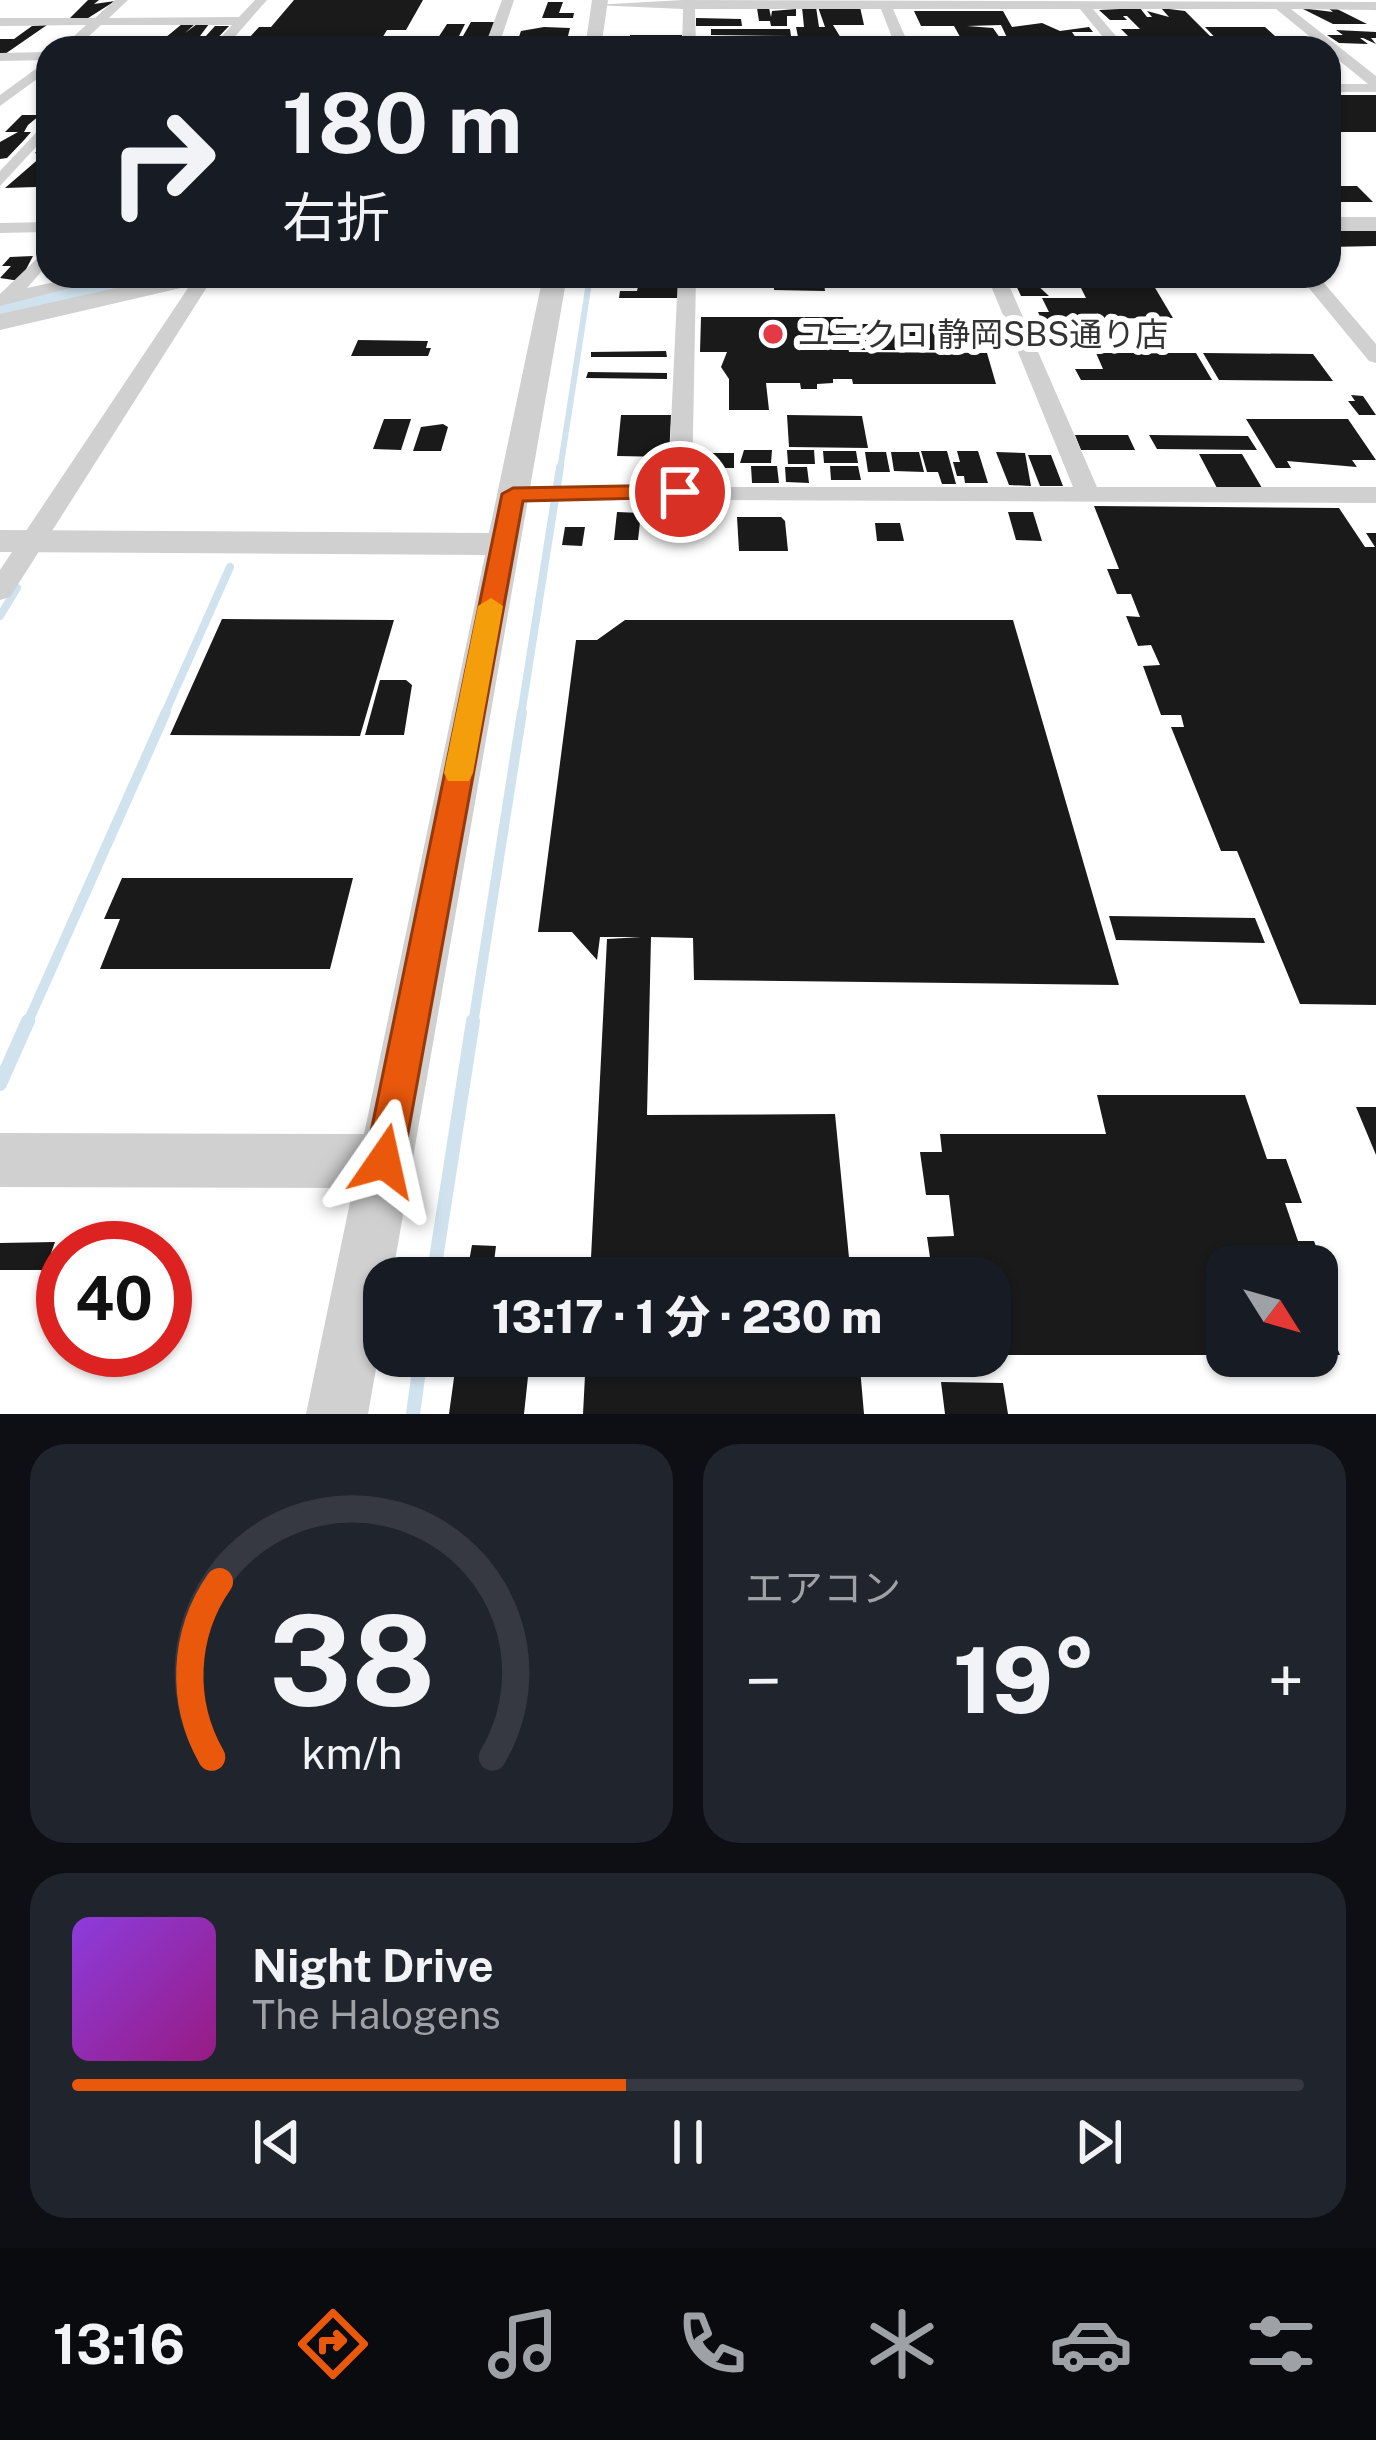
<!DOCTYPE html>
<html lang="ja">
<meta charset="utf-8">
<style>
:root{--surface:#171b24;--page:#20242c;--text:#f1f3f6;--muted:#9ea1a6;--line:#363941;--accent:#ea580c}
body{margin:0;font-family:"Public Sans","Noto Sans JP",sans-serif;background:var(--page);color:var(--text);height:100vh;display:flex;flex-direction:column;font-size:45px;white-space:nowrap}
*{box-sizing:border-box;margin:0}
p{font-size:39px;color:var(--muted)}
.icon{flex:none;width:66px;height:66px;fill:none;stroke:currentColor;stroke-width:2;stroke-linecap:round;stroke-linejoin:round}
.map{position:relative;height:1414px;overflow:hidden}
.side{display:flex;flex-direction:column;gap:30px;padding:30px;background:#0d0f14;flex:1}
.side>*{flex:none}
.hud{position:absolute;left:36px;top:36px;width:1305px;height:252px;border-radius:36px;box-shadow:0 3px 9px #0004;background:#171b24;color:var(--text);overflow:hidden}
.needle{width:78px;rotate:127deg}
.buttons{position:absolute;left:1206px;top:1245px;display:grid;gap:24px}
.buttons a{display:grid;place-items:center;width:132px;height:132px;border-radius:24px;background:var(--surface);box-shadow:0 3px 9px #0004;font-size:60px}
.speed{position:absolute;left:36px;top:1221px;display:flex;gap:24px;font-size:60px;font-weight:700;text-align:center}
.speed>*{display:grid;place-content:center;width:156px;height:156px;border-radius:50%;background:var(--surface);box-shadow:0 3px 9px #0004;line-height:1}
.speed .limit{border:18px solid #d22;background:#fff;color:#111}
.pin{position:absolute;display:grid;place-items:center;width:102px;height:102px;color:#fff;margin:-51px;border:6px solid #fff;border-radius:50%;box-shadow:0 3px 12px #0007}
.me{position:absolute;width:132px;margin:-66px;rotate:11deg;stroke-linejoin:round;filter:drop-shadow(0 0 9px #0008)}
.turn{display:flex;align-items:center;gap:42px;height:252px;padding:0 48px;font-size:54px}
.turn .icon{width:156px;height:156px;stroke-width:2.5}
.turn b{display:block;font-size:84px;line-height:102px}
.big{font-size:90px;font-weight:800;line-height:1.1}
.side .tile{flex:1;display:flex;flex-direction:column;justify-content:center;gap:18px;min-width:0;padding:0 42px;border-radius:36px;background:var(--page)}
.side .dial{align-items:center;gap:0}
.dial svg{height:312px;overflow:visible;fill:none;stroke:var(--line);stroke-width:7;stroke-linecap:round;text-anchor:middle}
.dial text{fill:var(--text);stroke:none}
.song{display:flex;align-items:center;gap:36px}
.cover{width:144px;height:144px;border-radius:18px;background:linear-gradient(135deg,hsl(270 70% 55%),hsl(310 70% 35%))}
.played{height:12px;border-radius:6px;background:linear-gradient(90deg,var(--accent) 45%,var(--line) 45%)}
.keys{display:flex;justify-content:space-around;direction:ltr}
.heat{display:flex;justify-content:space-between;align-items:center;font-size:66px;direction:ltr}
.side .tiles{flex:1;display:grid;gap:30px;grid-template-columns:1fr 1fr}
.tile:last-child{grid-column:span 2}
.trip{position:absolute;left:363px;top:1257px;width:648px;height:120px;border-radius:36px;background:var(--surface);box-shadow:0 3px 9px #0004;font-weight:800;line-height:120px;text-align:center}
.dock{display:flex;height:192px;justify-content:space-around;align-items:center;background:#090b0e;color:var(--muted)}
.dock .icon{width:84px;height:84px}
.dock .current{color:var(--accent)}
.dock b{font-size:54px;color:var(--text)}
.map>svg:first-child{display:block}
.lines{fill:none;stroke-linecap:round;stroke-linejoin:round}
.stream-far3{stroke:#cfe2ee;stroke-width:6}
.stream-far2{stroke:#cfe2ee;stroke-width:8}
.stream-far1{stroke:#cfe2ee;stroke-width:10}
.stream{stroke:#cfe2ee;stroke-width:14}
.river{fill:#cfe2ee;fill-rule:evenodd}
.building{fill:#1a1a1a}
.minor{fill:#d0d0d0;fill-rule:evenodd}
.tertiary{fill:#d0d0d0;fill-rule:evenodd}
.route{fill:#ea580c;stroke:#983908;stroke-width:3}
.slow{fill:#f59e0b}
.poi-dot{fill:#e63946;stroke:#fff;stroke-width:4.5}
.labels{text-anchor:middle;stroke-width:12;stroke-linejoin:round;paint-order:stroke}
.far-poi-label{font-size:33px;fill:#333;stroke:#fff;text-anchor:start}
</style>
<div class="map">
<svg width="1376" height="1414" viewBox="0 0 1376 1414">
<rect width="100%" height="100%" fill="#fff"/>
<g class="lines">
<path class="stream-far3" d="M560 470 590 276"/>
<path class="stream-far2" d="M0 616 17 588
M164 715 230 567
M521 715 560 467"/>
<path class="stream-far1" d="M27 1024 166 712
M473 1024 522 712"/>
<path class="stream" d="M0 1084 28 1021
M433 1278 473 1021
M413 1414 421 1356"/>
<path class="river" d="M94 276H153L148 283 0 317V297Z"/>
</g>
<path class="building" d="M88 0H99L94 4 115 1 85 20H68Z
M294 0H423L406 30H387L376 48H240L259 27H271Z
M548 2H563L559 13H574L573 18H542Z
M802 7H816L819 27H825L818 7H860L864 25H833L844 43H838L839 47H800L796 27H804Z
M757 8H769L771 17 772 11 796 9V16H787V26H771L770 21H759Z
M1140 8 1147 17H1152L1147 11 1169 17 1161 8 1185 11 1222 48H1157L1148 37H1129L1121 29H1140L1127 16H1123L1127 20H1110L1099 10Z
M1301 8 1333 12 1328 8H1335L1367 24H1333Z
M914 11H1003L1012 27 1042 23 1060 31 1089 27 1093 32H1072L1076 38H1101L1105 43H1091L1095 48H1012L1001 25 967 26 993 28 1007 48 973 43 976 48H912L908 36H957L964 44 954 26H921Z
M696 18 741 19 742 26H696Z
M471 22H495L489 36H478L468 46 471 36H463Z
M182 24H195L185 33 197 24H209L194 44H177L183 38H165Z
M447 24H465L459 36H454L452 48H440L443 41H436Z
M47 25 5 54H0V39H14L32 26Z
M215 26H229L208 48H195Z
M544 27 570 28 565 48H515L521 31Z
M1205 27H1265L1276 37H1259L1271 48H1225Z
M711 29H790L791 36 711 35Z
M1336 30 1376 32V38H1371L1376 44 1363 38H1360L1368 44 1339 43 1327 35H1343Z
M630 35H682L681 48H629Z
M783 37 791 47H707V41Z
M1329 95H1376V132H1329Z
M22 115H40L28 125 24 132H31L25 139 7 158 0 159V142L18 132H5Z
M48 145V168L38 175H47L36 187 5 188 42 156 35 153 41 146Z
M1329 186H1357L1373 202H1329Z
M1376 230V246L1329 247V231Z
M33 256 20 281 0 278 11 266H2L10 257Z
M623 276 682 280 680 298H619L620 291H637L639 283H622Z
M1075 276H1148L1173 318 1041 319 1038 312H1049L1042 298H1086Z
M774 281 824 282 825 291 774 290Z
M1015 283H1035L1049 296H1021Z
M701 317H843L849 352 987 353 996 384H853L852 379H833V383L817 384V389H801L800 383H766L769 410H729V379L721 367 727 352H700Z
M854 324H957L966 350H860Z
M358 340 428 341 426 348H431L428 356H351Z
M666 351 667 357H591V352Z
M1096 353H1196L1212 380H1081L1075 369H1103Z
M1203 353 1313 354 1333 381 1219 380Z
M588 372 667 373V379L586 378Z
M1351 395 1363 396 1376 415H1359L1348 401H1355Z
M621 415H671L669 457 617 456Z
M787 415 862 416 868 448 789 447Z
M384 419H411L401 450 373 449Z
M1246 419H1348L1376 460H1352L1357 467 1287 461 1291 468H1276Z
M443 424 448 427 441 451H413L421 427Z
M1075 435H1128L1135 450H1081Z
M1149 435 1248 436 1257 450 1157 449Z
M744 450H772L771 463H740Z
M787 450H814L815 464H788Z
M823 451H856L858 463H824Z
M921 451H947L956 484H942L938 472H927Z
M957 451H978L988 483H965L964 476H957L953 462H960Z
M865 452H886L890 472H868Z
M891 452H919L924 472 894 471Z
M996 452 1025 453 1031 486 1009 485Z
M704 453H734V468H697V459H704Z
M1199 454H1242L1262 488H1217Z
M1028 455H1051L1063 486H1040Z
M751 466H777L779 483H752Z
M830 466H858L861 480H831Z
M785 467H807L809 483 786 482Z
M644 502H685L684 519H643Z
M1094 506 1339 508 1365 547H1375L1366 533H1376V1005L1300 1004 1237 851H1221L1171 727H1184L1181 715H1161L1143 666 1160 665 1151 645 1138 646 1126 616 1140 617 1131 594H1117L1107 569H1119Z
M617 512 641 513 638 540H614Z
M1008 512H1033L1042 541 1016 540Z
M737 517H781L785 521 788 551H739Z
M875 523H900L904 541H877Z
M565 527H585L582 546 562 545Z
M222 619 394 620 360 736 170 735Z
M625 620H1013L1119 985 694 980 693 938 651 937 647 1115 835 1114 851 1278H590L607 939 641 937H600L597 960 572 932H538L576 640H597Z
M380 680H406L412 685 404 735H365Z
M122 878H353L330 969H100L120 919H104Z
M1109 916 1255 918 1265 943 1116 940Z
M1097 1095H1245L1267 1159H1286L1302 1203H1285L1298 1241H1314L1329 1281 1317 1283V1266H1227V1355H990V1278H933L927 1237 954 1236 949 1195H926L920 1152H942L940 1134H1106Z
M1356 1107H1376V1155Z
M55 1242 45 1270H0V1243Z
M472 1245 496 1246 492 1278H466Z
M1317 1297 1340 1355H1317Z
M457 1356 530 1358 524 1414H449Z
M586 1356H859L864 1414H583Z
M941 1382 1003 1383 1008 1414H945Z"/>
<g class="lines">
<path class="minor" d="M115 0H128L109 18 239 17 255 0H267L225 48H211L232 25H101L76 48H61L86 25 0 26V18H95Z
M502 0H514L498 48H484Z
M683 0 1376 2V10L1291 9 1376 76V92H1329V84H1368L1276 9H1093L1126 48H1112L1080 9H893L910 48H896L881 9H695L696 48H682L683 9 593 5Z
M48 52V71L0 106V95L48 60 0 61V53Z
M48 120V134L0 186V171Z
M48 222V232L0 233V223Z
M48 248V264L27 288 83 276H118L0 306V294Z
M196 276H214L10 597 0 600V570Z
M678 276H696L692 487H1073L987 276H1005L1097 487H1376V503L504 499V489L513 486 668 487Z
M1299 276H1318L1376 344V363L1369 361Z"/>
<path class="tertiary" d="M592 0H608L601 48H585Z
M1329 217H1376V231H1329Z
M169 276H214L211 281 0 330V314Z
M543 276H567L392 1278H384V1324L368 1414H306L353 1188 0 1187V1133L364 1134 485 555 0 552V530L489 533Z"/>
</g>
<path class="route" d="M680 485 688 487V497L523 501 403 1161 397 1175 384 1180 370 1175 365 1161 502 494 513 488Z"/>
<path class="slow" d="M491 598 503 606 473 773 469 781H448L444 773 478 606Z"/>
<circle class="poi-dot" cx="773" cy="334" r="12"/>
<g class="labels">
<g class="far-poi-label">
<text x="797" y="346">ユニクロ 静岡SBS通り店</text>
</g>
</g>
</svg>
<div class="buttons">
<a><svg class="needle" viewBox="-14 -14 28 28"><path d="M0-13l5 13h-10z" fill="#e53935"/><path d="M0 13l5-13h-10z" fill="#9ea1a6"/></svg></a>
</div>
<div class="speed"><div class="limit">40</div></div>
<div class="pin" style="left:680px;top:492px;background:#d93025"><svg class="icon" aria-label="arrive" viewBox="0 0 24 24"><path d="M6 21V4h12l-3 4 3 4H6"/></svg></div>
<svg class="me" style="left:384px;top:1161px" viewBox="-20 -20 40 40"><path d="M0-17L14 15 0 8-14 15z" fill="#ea580c" stroke="#fff" stroke-width="4"/></svg>
<div class="trip">13:17 · 1 分 · 230 m</div>
<div class="hud">
<div class="turn"><svg class="icon" aria-label="right" viewBox="0 0 24 24"><path d="M7 20v-9h11M14 6l5 5-5 5"/></svg><div><b>180 m</b>右折</div></div>
</div>
</div>
<section class="side">
<div class="tiles">
<div class="tile dial"><svg viewBox="0 0 100 80">
<path d="M14 69A42 42 0 1 1 86 69"/>
<path d="M14 69A42 42 0 0 1 16 24" stroke="#ea580c"/>
<text x="50" y="56" font-size="32" font-weight="700">38</text>
<text x="50" y="72" font-size="11">km/h</text>
</svg></div>
<div class="tile"><p>エアコン</p>
<div class="heat"><a>−</a><b class="big">19°</b><a>+</a></div>
</div>
<div class="tile">
<div class="song"><i class="cover"></i><div><b>Night Drive</b><p>The Halogens</p></div></div>
<div class="played"></div>
<div class="keys"><svg class="icon" aria-label="previous" viewBox="0 0 24 24"><path d="M18 5L8 12l10 7zM5 5v14"/></svg><svg class="icon" aria-label="pause" viewBox="0 0 24 24"><path d="M8 5v14M16 5v14"/></svg><svg class="icon" aria-label="next" viewBox="0 0 24 24"><path d="M6 5l10 7-10 7zM19 5v14"/></svg></div>
</div>
</div>
</section>
<nav class="dock">
<b>13:16</b>
<svg class="icon current" aria-label="directions" viewBox="0 0 24 24"><path d="M12 3l9 9-9 9-9-9zM9 14v-3h6M13 9l2 2-2 2"/></svg>
<svg class="icon" aria-label="music" viewBox="0 0 24 24"><path d="M9 18V5l10-2v13"/><circle cx="6" cy="18" r="3"/><circle cx="16" cy="16" r="3"/></svg>
<svg class="icon" aria-label="phone" viewBox="0 0 24 24"><path d="M5 4h4l2 5-3 2q2 4 5 5l2-3 5 2v4C11 20 4 13 5 4z"/></svg>
<svg class="icon" aria-label="climate" viewBox="0 0 24 24"><path d="M12 3v18M4 7l16 10M4 17L20 7"/></svg>
<svg class="icon" aria-label="car" viewBox="0 0 24 24"><path d="M5 17H2v-5l4-1 3-4h7l3 4 3 1v5h-3M9 17h6M6 11h13"/><circle cx="7" cy="17" r="2"/><circle cx="17" cy="17" r="2"/></svg>
<svg class="icon" aria-label="filters" viewBox="0 0 24 24"><path d="M4 7h16M4 17h16"/><circle cx="9" cy="7" r="2"/><circle cx="15" cy="17" r="2"/></svg>
</nav>
